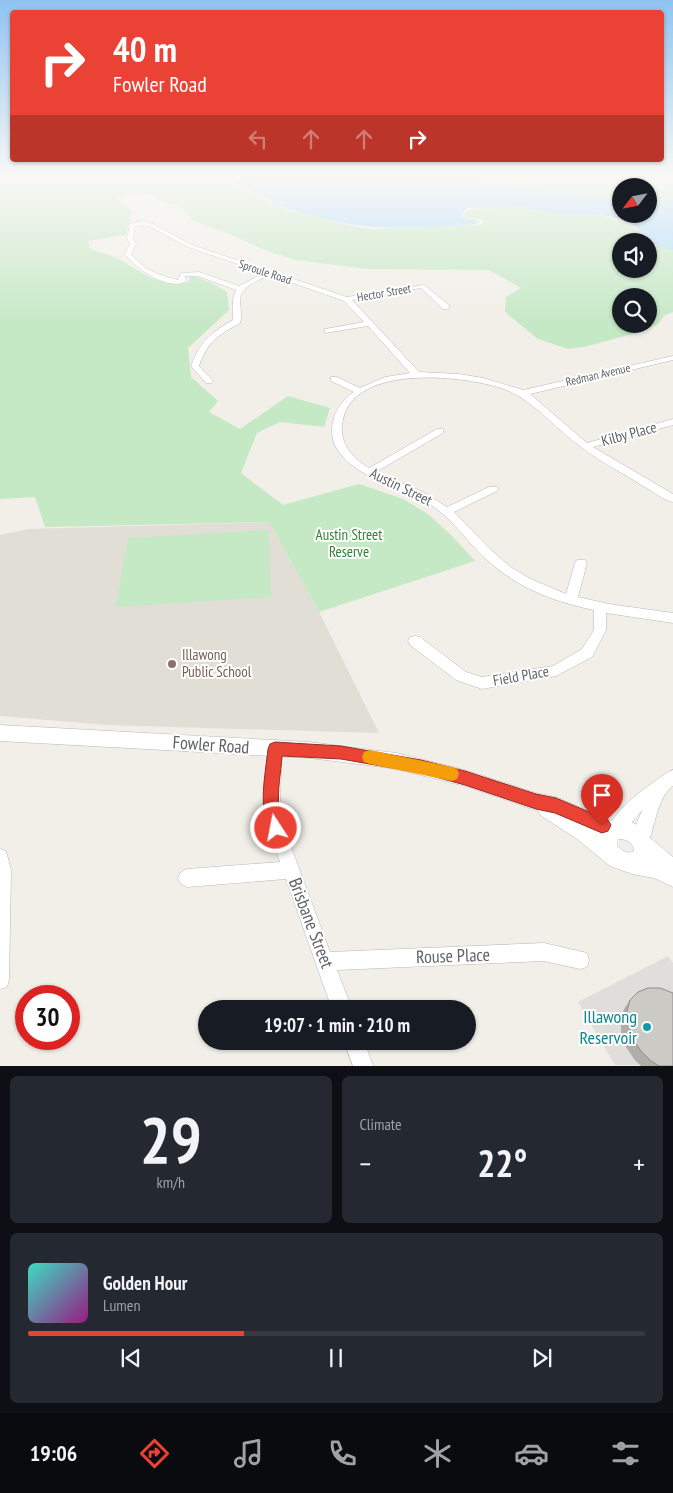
<!DOCTYPE html>
<meta charset="utf-8">
<style>
:root{--surface:#171b24;--page:#242831;--text:#f1f3f6;--muted:#9ea1a6;--line:#363941;--accent:#ea4335}
body{margin:0;font-family:"PT Sans Narrow",sans-serif;background:var(--page);color:var(--text);height:100vh;display:flex;flex-direction:column;font-size:19px;white-space:nowrap}
*{box-sizing:border-box;margin:0}
p{font-size:16px;color:var(--muted)}
.icon{flex:none;width:28px;height:28px;fill:none;stroke:currentColor;stroke-width:2;stroke-linecap:round;stroke-linejoin:round}
.map{position:relative;height:1066px;overflow:hidden}
.details{display:flex;flex-direction:column;gap:10px;padding:10px;background:#0d0f14;flex:1}
.details>*{flex:none}
.banner{position:absolute;left:10px;top:10px;width:654px;height:152px;border-radius:5px;box-shadow:0 1px 4px #0004;background:#ea4335;color:#fff;overflow:hidden}
.needle{width:32px;rotate:238deg}
.tools{position:absolute;left:612px;top:178px;display:grid;gap:10px}
.tools a{display:grid;place-items:center;width:45px;height:45px;border-radius:50%;background:var(--surface);box-shadow:0 1px 4px #0004;font-size:25px}
.speed{position:absolute;left:15px;top:985px;display:flex;gap:10px;font-size:25px;font-weight:700;text-align:center}
.speed>*{display:grid;place-content:center;width:65px;height:65px;border-radius:50%;background:var(--surface);box-shadow:0 1px 4px #0004;line-height:1}
.speed .limit{border:8px solid #d22;background:#fff;color:#111}
.pin{position:absolute;display:grid;place-items:center;width:42px;height:42px;color:#fff;margin:-51px -21px;border-radius:50% 50% 50% 0;rotate:-45deg;box-shadow:0 0 5px #0007}
.pin .icon{rotate:45deg}
.me{position:absolute;width:55px;margin:-28px;rotate:349deg;stroke-linejoin:round;filter:drop-shadow(0 0 4px #0008)}
.turn{display:flex;align-items:center;gap:18px;height:105px;padding:0 20px;font-size:22px}
.turn .icon{width:65px;height:65px;stroke-width:2.5}
.turn b{display:block;font-size:35px;line-height:42px}
.lanes{display:flex;align-items:center;height:48px;padding:0 20px;background:#0003;justify-content:center;gap:25px;direction:ltr}
.lanes .off{opacity:.35}
.big{font-size:38px;font-weight:700;line-height:1.1}
.details .card{flex:1;display:flex;flex-direction:column;justify-content:center;gap:8px;min-width:0;padding:0 18px;border-radius:8px;background:var(--page)}
.details .dial{align-items:center;gap:0}
.dial b{font-size:65px;line-height:1}
.song{display:flex;align-items:center;gap:15px}
.cover{width:60px;height:60px;border-radius:8px;background:linear-gradient(135deg,hsl(170 70% 55%),hsl(310 70% 35%))}
.played{height:5px;border-radius:2px;background:linear-gradient(90deg,var(--accent) 35%,var(--line) 35%)}
.keys{display:flex;justify-content:space-around;direction:ltr}
.heat{display:flex;justify-content:space-between;align-items:center;font-size:28px;direction:ltr}
.details .tiles{flex:1;display:grid;gap:10px;grid-template-columns:1fr 1fr}
.card:last-child{grid-column:span 2}
.trip{position:absolute;left:198px;top:1000px;width:278px;height:50px;border-radius:25px;background:var(--surface);box-shadow:0 1px 4px #0004;font-weight:700;line-height:50px;text-align:center}
.tab-bar{display:flex;height:80px;justify-content:space-around;align-items:center;background:#090b0e;color:var(--muted)}
.tab-bar .icon{width:35px;height:35px}
.tab-bar .active{color:var(--accent)}
.tab-bar b{font-size:22px;color:var(--text)}
.map>svg:first-child{display:block}
.industrial{fill:#e0deda}
.education{fill:#e1ded6}
.green{fill:#c5e8c5;fill-rule:evenodd}
.water{fill:#aadaff}
.lines{fill:none;stroke-linecap:round;stroke-linejoin:round}
.minor-casing{stroke:#b5b8bc;stroke-width:1}
.tertiary-casing{stroke:#b5b8bc;stroke-width:1}
.minor{fill:#fff;fill-rule:evenodd}
.tertiary{fill:#fff;fill-rule:evenodd}
.wall{fill:#afaea9}
.building{fill:#cccac5;stroke:#8f8d8a}
.route{fill:#ea4335;stroke:#982c22}
.slow{fill:#f59e0b}
.education-dot{fill:#8d6e63;stroke:#fff;stroke-width:2}
.culture-dot{fill:#0f9aa8;stroke:#fff;stroke-width:2}
.labels{text-anchor:middle;stroke-width:4;stroke-linejoin:round;paint-order:stroke}
.far-street-label{font-size:12px;fill:#5f6368;stroke:#fff}
.street-label{font-size:15px;fill:#5f6368;stroke:#fff}
.park-label{font-size:15px;fill:#348238;stroke:#fff}
.education-label{font-size:15px;fill:#785e54;stroke:#fff;text-anchor:start}
.near-street-label{font-size:18px;fill:#5f6368;stroke:#fff}
.near-culture-label{font-size:18px;fill:#0d838f;stroke:#fff;text-anchor:end}
</style>
<div class="map">
<svg width="673" height="1066" viewBox="0 0 673 1066">
<rect width="100%" height="100%" fill="#f1efe8"/>
<path class="industrial" d="M668 956 673 963V1065H615L578 1002Z"/>
<path class="education" d="M269 522 319 612 379 733 106 725 0 716V535L29 529Z"/>
<path class="green" d="M0 178H217L282 208 346 225 373 229 481 225 485 220 461 217 469 209 520 207 555 214 599 215 642 231 649 241H621V269H649V241L673 250V312L665 315 657 325 643 331 584 347 568 349 538 339 505 312 506 297 521 288 489 270 368 269 296 260 264 250 235 236 193 221 184 209 160 199 145 194H129L117 197 121 204 132 211 125 235 88 241 90 249C99 252 108 254 116 258 140 270 160 289 188 282L191 275 212 283 227 292 229 310 188 348 191 377 218 401 209 412 240 429 288 396 330 408 324 427 280 422 257 433 241 473 283 505 359 484 403 499 428 514 450 534 475 561 319 612 269 522 45 527 35 497 0 499ZM621 296H649V324H621Z
M475 178H673V200L649 201V186H621V200L519 187Z
M268 530 271 597 116 607 128 538Z"/>
<path class="water" d="M228 178H475L520 187 621 200V214H649V201L673 200V250L651 243C647 230 636 231 630 222L604 215 555 214 522 207 467 208 460 217 480 221 475 224C381 232 311 230 228 178Z"/>
<g class="lines">
<defs>
<path id="minor" d="M142 221 153 224 192 245 347 297 424 285 449 305V309H443L421 288 352 300 419 372 459 374 483 378 523 390 673 356V360L530 394 587 443 673 419V425L593 447 673 494V502C663 500 653 491 643 486 621 472 597 460 576 443 551 424 531 398 501 388 460 375 347 363 342 426 340 445 354 459 369 468L437 429H443V433L376 472 423 492 447 507 489 487H497L498 489 497 491 454 512 492 551 512 568 531 579 566 594 575 563 577 560H585L587 563 578 597 609 604 673 613V623L606 613V630L592 657 556 676 482 689 456 680 410 645 408 641 410 637 415 636 420 637 466 672 482 677 553 666 582 649 594 630V610C554 602 515 587 485 558 468 542 455 523 437 509 407 487 322 473 333 422 335 410 344 398 354 392L331 381V377H337L360 388 385 377 410 373 368 326 325 333V329L364 322 344 301 270 275C258 281 239 286 240 303 241 310 242 316 240 323 218 335 208 341 199 366L213 381 212 383H206L191 366C201 341 210 333 233 320V299L236 290 198 276H185L186 281C169 292 135 268 125 254L130 244 127 238 130 224ZM142 225 149 226 188 247 264 273 239 286 199 272 181 273 178 280C160 276 142 269 131 254L136 244 133 238 135 226Z
M275 743 280 744 282 749 280 798 284 828 330 952 544 943 587 953 589 960 587 967 580 969 544 961 337 970 352 1009H332L286 879 187 887 181 884 178 878 181 872 187 869 280 862 268 828 265 807 264 788 268 749 270 744Z
M673 770V786C656 799 655 828 647 847L641 849 635 847C630 835 638 820 643 809L622 834 616 837 610 834 608 829C619 804 646 788 668 772Z
M0 849 6 851 11 870 9 980 7 987 0 989Z
M344 1041H364L373 1066H353Z"/>
<path id="tertiary" d="M0 725 309 742 396 753 465 770 536 793 556 797 612 821 618 820 631 822 643 828 649 837 673 857V887L654 878 632 874 610 866 577 839 540 815 538 811 465 786 396 769 367 765 309 758 0 741ZM618 839C627 839 633 842 634 851 627 855 621 850 617 845Z"/>
</defs>
<use href="#minor" class="minor-casing"/>
<use href="#tertiary" class="tertiary-casing"/>
<use href="#minor" class="minor"/>
<use href="#tertiary" class="tertiary"/>
</g>
<path class="wall" d="M630 1000 673 1066H641L634 1059 626 1047 621 1033V1020L624 1009Z"/>
<path class="building" d="M648 988H660L673 993V1066H659L651 1061 641 1051 633 1039 628 1025 627 1011 630 1000 638 992Z"/>
<linearGradient id="sky" x2="0" y2="1"><stop stop-color="#8fc3f1"/><stop offset="0.54" stop-color="#f9f8f5"/><stop offset="1" stop-color="#f9f8f5" stop-opacity="0"/></linearGradient>
<rect width="673" height="327" fill="url(#sky)"/>
<path class="route" d="M275 742 341 746 421 760 465 771 536 794 556 798 608 820 611 825 608 831 602 833 555 813 536 809 465 785 421 773 341 759 282 756C281 772 277 791 279 807 281 816 286 825 282 834L276 836 270 834C258 807 265 777 268 749L270 744Z"/>
<path class="slow" d="M370 750 452 767 457 769 459 774 457 779 452 781 370 764 364 762 362 757 364 752Z"/>
<circle class="education-dot" cx="172" cy="664" r="5"/>
<circle class="culture-dot" cx="647" cy="1027" r="5"/>
<g class="labels">
<g class="far-street-label">
<text transform="translate(265 272) rotate(18)" y="4">Sproule Road</text>
<text transform="translate(384 293) rotate(-10)" y="4">Hector Street</text>
<text transform="translate(598 375) rotate(-13)" y="4">Redman Avenue</text>
</g>
<g class="street-label">
<text transform="translate(629 434) rotate(-15)" y="5">Kilby Place</text>
<text transform="translate(401 487) rotate(26)" y="5">Austin Street</text>
<text transform="translate(521 676) rotate(-10)" y="5">Field Place</text>
</g>
<g class="park-label">
<text x="349" y="540">Austin Street<tspan x="349" dy="17">Reserve</tspan></text>
</g>
<g class="education-label">
<text x="182" y="660">Illawong<tspan x="182" dy="17">Public School</tspan></text>
</g>
<g class="near-street-label">
<text transform="translate(211 745) rotate(4)" y="6">Fowler Road</text>
<text transform="translate(311 923) rotate(69)" y="6">Brisbane Street</text>
<text transform="translate(453 956) rotate(-2)" y="6">Rouse Place</text>
</g>
<g class="near-culture-label">
<text x="637" y="1023">Illawong<tspan x="637" dy="21">Reservoir</tspan></text>
</g>
</g>
</svg>
<div class="tools">
<a><svg class="needle" viewBox="-14 -14 28 28"><path d="M0-13l5 13h-10z" fill="#e53935"/><path d="M0 13l5-13h-10z" fill="#9ea1a6"/></svg></a>
<a><svg class="icon" aria-label="sound" viewBox="0 0 24 24"><path d="M4 9h4l5-4v14l-5-4H4zM17 9q2 3 0 6"/></svg></a>
<a><svg class="icon" aria-label="search" viewBox="0 0 24 24"><circle cx="10" cy="10" r="6"/><path d="M15 15l6 6"/></svg></a>
</div>
<div class="speed"><div class="limit">30</div></div>
<div class="pin" style="left:602px;top:825px;background:#d93025"><svg class="icon" aria-label="arrive" viewBox="0 0 24 24"><path d="M6 21V4h12l-3 4 3 4H6"/></svg></div>
<svg class="me" style="left:276px;top:828px" viewBox="-20 -20 40 40"><circle r="17" fill="#ea4335" stroke="#fff" stroke-width="3"/><path d="M0-11L8 9 0 5-8 9z" fill="#fff"/></svg>
<div class="trip">19:07 · 1 min · 210 m</div>
<div class="banner">
<div class="turn"><svg class="icon" aria-label="right" viewBox="0 0 24 24"><path d="M7 20v-9h11M14 6l5 5-5 5"/></svg><div><b>40 m</b>Fowler Road</div></div>
<div class="lanes"><svg class="icon off" aria-label="left" viewBox="0 0 24 24"><path d="M17 20v-9H6M10 6l-5 5 5 5"/></svg><svg class="icon off" aria-label="ahead" viewBox="0 0 24 24"><path d="M12 20V5M6 11l6-6 6 6"/></svg><svg class="icon off" aria-label="ahead" viewBox="0 0 24 24"><path d="M12 20V5M6 11l6-6 6 6"/></svg><svg class="icon" aria-label="right" viewBox="0 0 24 24"><path d="M7 20v-9h11M14 6l5 5-5 5"/></svg></div>
</div>
</div>
<section class="details">
<div class="tiles">
<div class="card dial"><b>29</b><p>km/h</p></div>
<div class="card"><p>Climate</p>
<div class="heat"><a>−</a><b class="big">22°</b><a>+</a></div>
</div>
<div class="card">
<div class="song"><i class="cover"></i><div><b>Golden Hour</b><p>Lumen</p></div></div>
<div class="played"></div>
<div class="keys"><svg class="icon" aria-label="previous" viewBox="0 0 24 24"><path d="M18 5L8 12l10 7zM5 5v14"/></svg><svg class="icon" aria-label="pause" viewBox="0 0 24 24"><path d="M8 5v14M16 5v14"/></svg><svg class="icon" aria-label="next" viewBox="0 0 24 24"><path d="M6 5l10 7-10 7zM19 5v14"/></svg></div>
</div>
</div>
</section>
<nav class="tab-bar">
<b>19:06</b>
<svg class="icon active" aria-label="directions" viewBox="0 0 24 24"><path d="M12 3l9 9-9 9-9-9zM9 14v-3h6M13 9l2 2-2 2"/></svg>
<svg class="icon" aria-label="music" viewBox="0 0 24 24"><path d="M9 18V5l10-2v13"/><circle cx="6" cy="18" r="3"/><circle cx="16" cy="16" r="3"/></svg>
<svg class="icon" aria-label="phone" viewBox="0 0 24 24"><path d="M5 4h4l2 5-3 2q2 4 5 5l2-3 5 2v4C11 20 4 13 5 4z"/></svg>
<svg class="icon" aria-label="climate" viewBox="0 0 24 24"><path d="M12 3v18M4 7l16 10M4 17L20 7"/></svg>
<svg class="icon" aria-label="car" viewBox="0 0 24 24"><path d="M5 17H2v-5l4-1 3-4h7l3 4 3 1v5h-3M9 17h6M6 11h13"/><circle cx="7" cy="17" r="2"/><circle cx="17" cy="17" r="2"/></svg>
<svg class="icon" aria-label="filters" viewBox="0 0 24 24"><path d="M4 7h16M4 17h16"/><circle cx="9" cy="7" r="2"/><circle cx="15" cy="17" r="2"/></svg>
</nav>
